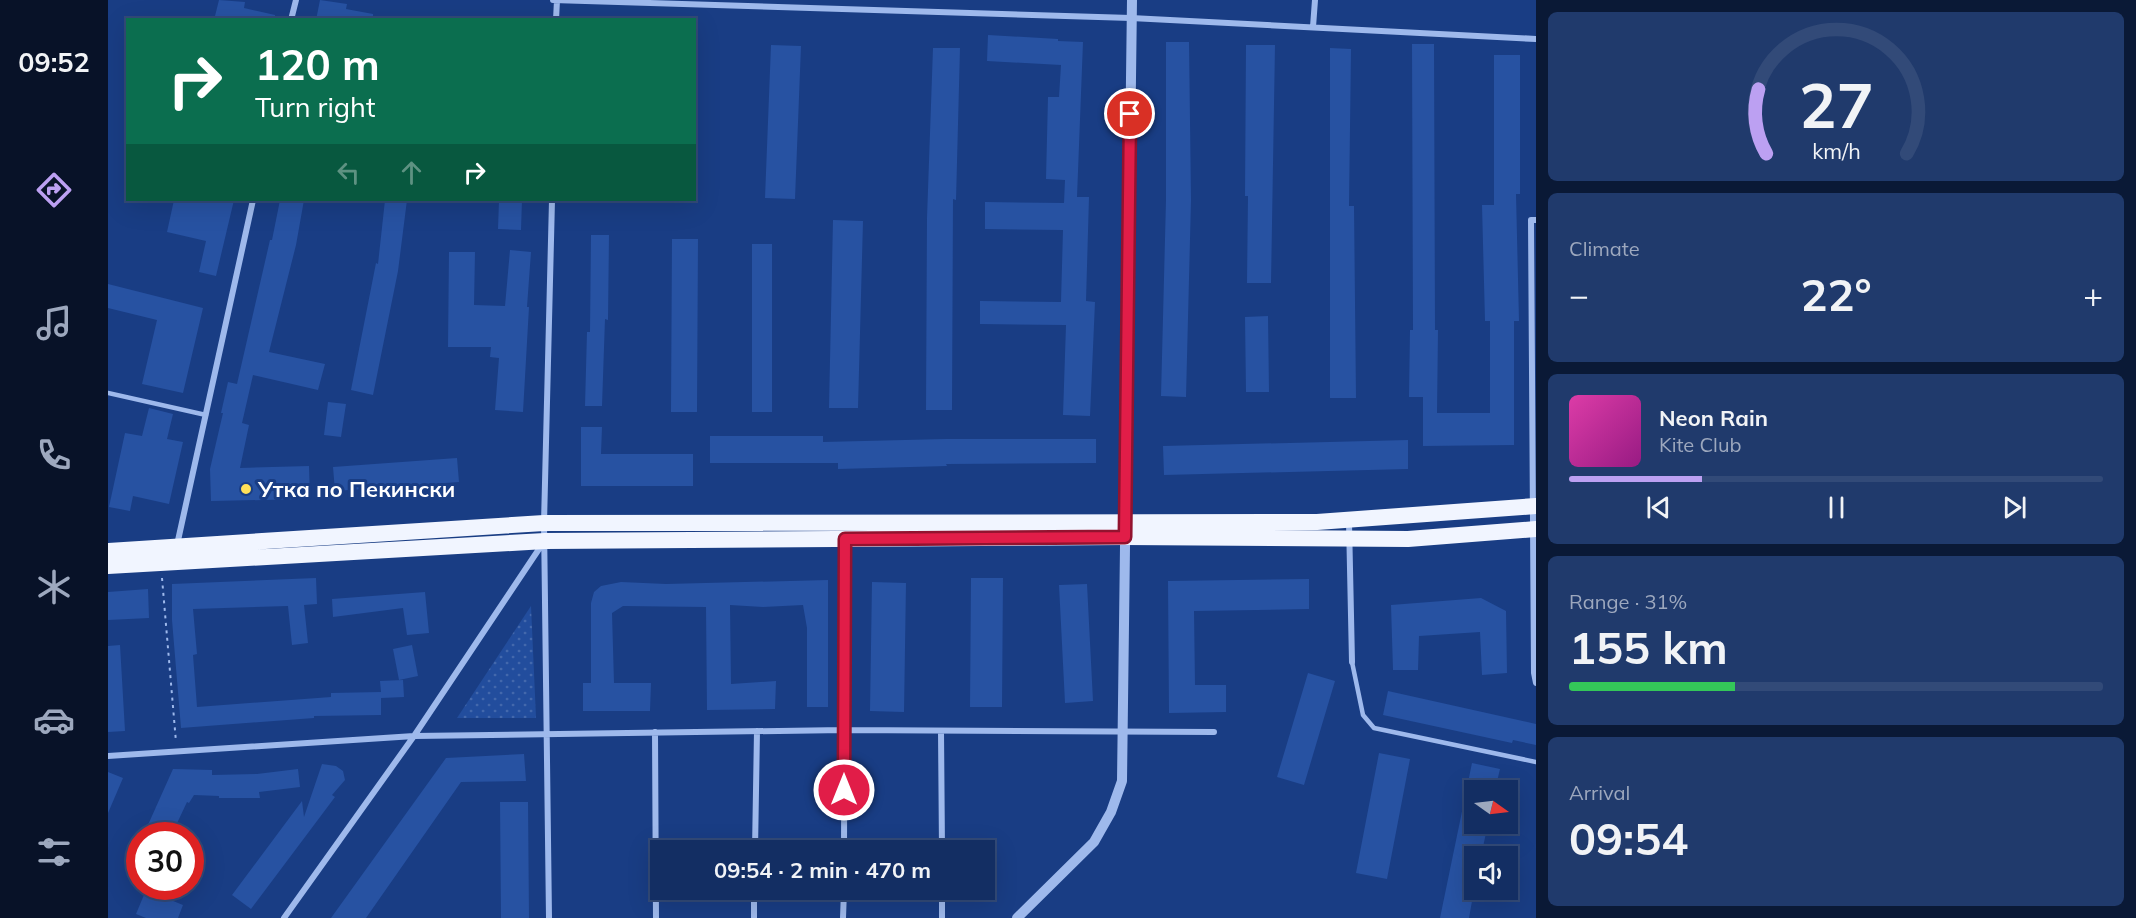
<!DOCTYPE html>
<meta charset="utf-8">
<style>
:root{--surface:#132e63;--page:#203a6c;--text:#f1f3f6;--muted:#9da8be;--line:#324a78;--accent:#bca0f2}
body{margin:0;font-family:Mulish,sans-serif;background:var(--page);color:var(--text);height:100vh;display:flex;flex-direction:column;font-size:22px;white-space:nowrap}
*{box-sizing:border-box;margin:0}
p{font-size:20px;color:var(--muted)}
.icon{flex:none;width:33px;height:33px;fill:none;stroke:currentColor;stroke-width:2;stroke-linecap:round;stroke-linejoin:round}
.map{position:relative;flex:1;overflow:hidden}
.panel{display:flex;flex-direction:column;gap:12px;padding:12px;background:#0a1936;width:600px}
.panel>*{flex:none}
.guide{position:absolute;left:18px;top:18px;width:570px;height:183px;border-radius:0px;box-shadow:0 6px 24px #0002,0 0 0 2px var(--line);background:#0b6e4f;color:#fff;overflow:hidden}
.needle{width:39px;rotate:104deg}
.fabs{position:absolute;left:1356px;top:780px;display:grid;gap:12px}
.fabs a{display:grid;place-items:center;width:54px;height:54px;border-radius:0px;background:var(--surface);box-shadow:0 6px 24px #0002,0 0 0 2px var(--line);font-size:30px}
.speed{position:absolute;left:18px;top:822px;display:flex;gap:12px;font-size:30px;font-weight:700;text-align:center}
.speed>*{display:grid;place-content:center;width:78px;height:78px;border-radius:50%;background:var(--surface);box-shadow:0 6px 24px #0002,0 0 0 2px var(--line);line-height:1}
.speed .limit{border:9px solid #d22;background:#fff;color:#111}
.pin{position:absolute;display:grid;place-items:center;width:51px;height:51px;color:#fff;margin:-26px;border:3px solid #fff;border-radius:50%;box-shadow:0 2px 6px #0007}
.me{position:absolute;width:66px;margin:-33px;rotate:0deg;stroke-linejoin:round;filter:drop-shadow(0 0 4px #0008)}
.turn{display:flex;align-items:center;gap:21px;height:126px;padding:0 30px;font-size:27px}
.turn .icon{width:78px;height:78px;stroke-width:2.5}
.turn b{display:block;font-size:42px;line-height:51px}
.lanes{display:flex;align-items:center;height:57px;padding:0 30px;background:#0003;justify-content:center;gap:30px;direction:ltr}
.lanes .off{opacity:.35}
.big{font-size:45px;font-weight:700;line-height:1.1}
.panel .card{flex:1;display:flex;flex-direction:column;justify-content:center;gap:9px;min-width:0;padding:0 21px;border-radius:9px;background:var(--page)}
.panel .dial{align-items:center;gap:0}
.dial svg{height:156px;overflow:visible;fill:none;stroke:var(--line);stroke-width:7;stroke-linecap:round;text-anchor:middle}
.dial text{fill:var(--text);stroke:none}
.song{display:flex;align-items:center;gap:18px}
.cover{width:72px;height:72px;border-radius:9px;background:linear-gradient(135deg,hsl(320 70% 55%),hsl(310 70% 35%))}
.played{height:6px;border-radius:3px;background:linear-gradient(90deg,var(--accent) 25%,var(--line) 25%)}
.keys{display:flex;justify-content:space-around;direction:ltr}
.heat{display:flex;justify-content:space-between;align-items:center;font-size:33px;direction:ltr}
.charge{height:9px;border-radius:4px;background:linear-gradient(90deg,#34c759 31%,var(--line) 0)}
.trip{position:absolute;left:542px;top:840px;width:345px;height:60px;border-radius:0px;background:var(--surface);box-shadow:0 6px 24px #0002,0 0 0 2px var(--line);font-weight:700;line-height:60px;text-align:center}
main{display:flex;flex:1;min-height:0}
.dock{display:flex;flex-direction:column;width:108px;justify-content:space-around;align-items:center;background:#081228;color:var(--muted)}
.dock .icon{width:42px;height:42px}
.dock .active{color:var(--accent)}
.dock b{font-size:27px;color:var(--text)}
.map>svg:first-child{display:block}
.grass{fill:url(#grass-dots)}
.building{fill:#2752a2}
.lines{fill:none;stroke-linecap:round;stroke-linejoin:round}
.path{stroke:#9eb9ec;stroke-width:2;stroke-dasharray:3 4.5;stroke-linecap:butt}
.service{stroke:#9eb9ec;stroke-width:4.5}
.minor{stroke:#9eb9ec;stroke-width:6}
.tertiary{stroke:#9eb9ec;stroke-width:10}
.trunk{stroke:#f1f5ff;stroke-width:16}
.route-casing{stroke:#92132f;stroke-width:15}
.route{stroke:#e11d48;stroke-width:10}
.poi-dot{fill:#ffe059;stroke:#193d84;stroke-width:2}
.labels{text-anchor:middle;stroke-width:6;stroke-linejoin:round;paint-order:stroke}
.poi-label{font-size:22px;font-weight:bold;fill:#fff;stroke:#193d84;text-anchor:start}
</style>
<main>
<nav class="dock">
<b>09:52</b>
<svg class="icon active" aria-label="directions" viewBox="0 0 24 24"><path d="M12 3l9 9-9 9-9-9zM9 14v-3h6M13 9l2 2-2 2"/></svg>
<svg class="icon" aria-label="music" viewBox="0 0 24 24"><path d="M9 18V5l10-2v13"/><circle cx="6" cy="18" r="3"/><circle cx="16" cy="16" r="3"/></svg>
<svg class="icon" aria-label="phone" viewBox="0 0 24 24"><path d="M5 4h4l2 5-3 2q2 4 5 5l2-3 5 2v4C11 20 4 13 5 4z"/></svg>
<svg class="icon" aria-label="climate" viewBox="0 0 24 24"><path d="M12 3v18M4 7l16 10M4 17L20 7"/></svg>
<svg class="icon" aria-label="car" viewBox="0 0 24 24"><path d="M5 17H2v-5l4-1 3-4h7l3 4 3 1v5h-3M9 17h6M6 11h13"/><circle cx="7" cy="17" r="2"/><circle cx="17" cy="17" r="2"/></svg>
<svg class="icon" aria-label="filters" viewBox="0 0 24 24"><path d="M4 7h16M4 17h16"/><circle cx="9" cy="7" r="2"/><circle cx="15" cy="17" r="2"/></svg>
</nav>
<div class="map">
<svg width="1428" height="918" viewBox="0 0 1428 918">
<defs>
<pattern id="grass-dots" width="8" height="8" patternUnits="userSpaceOnUse" patternTransform="scale(1.5)"><rect width="8" height="8" fill="#224d9d"/><path d="M2 2h.1M6 6h.1" fill="none" stroke="#4368ac" stroke-width="1.8" stroke-linecap="round"/></pattern>
</defs>
<rect width="100%" height="100%" fill="#193d84"/>
<path class="grass" d="M423 606 428 718H349Z"/>
<path class="building" d="M111 0 137 2 136 8 167 15V20H106Z
M212 0 239 4 238 9 265 14V20H208Z
M880 35 950 39V41L975 42 969 197H981L978 301 987 302 982 416 955 415 958 325 872 324V301L953 302 955 230 877 229V202L956 203 957 180 938 179 940 97H951L953 65 879 61Z
M1058 42H1081L1083 200 1078 397 1053 396 1058 200Z
M1304 44H1326L1327 330H1330L1329 413H1382V321H1377L1374 205H1386V55H1412V194H1408L1411 321H1406V445L1315 446V397H1301L1302 330H1305Z
M663 45 693 46 687 199 657 198Z
M1138 45H1167L1163 283H1139L1140 196H1137Z
M825 48H852L848 200 845 199 844 410H818L819 218Z
M1222 48 1243 49 1241 206H1246L1248 398H1222Z
M66 200H126L108 276 91 272 98 241 59 232Z
M172 200H196L188 245 161 352 217 364 210 390 145 375 134 423 141 425 132 468 201 466 202 499 103 501 102 469 115 413H113L120 382 129 384 162 240H164Z
M277 200H299L290 271 265 395 243 390 268 263 270 264Z
M391 200H414L413 230 390 229Z
M725 220 755 221 750 408H721Z
M483 235H501L500 320 497 319 494 406H477L479 332H482Z
M564 239H590L589 412H563Z
M644 244H664V412H644Z
M402 250 423 252 419 307H421L415 412 387 410 391 358 382 357 383 347H340L341 252H367L366 305 397 306Z
M0 284 95 308 75 393 34 384 49 320 0 308Z
M1160 316 1161 392H1138L1137 317Z
M220 402 238 404 233 437 216 435Z
M41 408 65 414 59 439 75 442 61 504 25 496 22 511 1 507 17 433 34 436Z
M473 427H494L493 454H585V486H473Z
M602 436H715V442L838 439H988V463L838 464 839 466 730 469V463H602Z
M1300 440V469L1056 475 1055 446Z
M349 458 351 482 227 491 225 467Z
M208 578 209 604 196 605 200 643 184 645 180 606 85 609 89 654 85 655 89 707 223 697V693L273 692 272 681 295 680 296 697 273 698V715L206 716V718L73 728 64 620V584Z
M863 578H895L894 707H862Z
M1201 579V609L1086 611 1087 685H1118V712L1061 713 1060 581Z
M720 580V707H699V628L695 605 655 607 622 605 623 684 668 681 667 709 599 710 598 607 515 606 504 613 506 683H543L542 711H475V683H483V603L486 592 493 586 513 582 558 584Z
M764 582 798 583 796 712 762 711Z
M979 584 985 701 957 703 951 585Z
M40 589 41 618 0 620V592Z
M317 592 321 633 299 635 295 608 225 617 224 599Z
M1373 598 1398 611 1399 673 1374 675 1372 632 1311 636 1310 670H1285L1283 605Z
M12 645 17 731 0 732V646Z
M304 645 310 676 291 680 285 649Z
M1200 673 1227 681 1196 785 1169 777Z
M1280 691 1428 724V745L1405 740 1404 743 1275 715Z
M1271 753 1302 759 1279 879 1248 873Z
M416 754 418 781 353 782 258 918H223L338 758Z
M1364 763 1392 769 1387 790H1366V824H1380L1373 856H1366V890L1361 918H1332Z
M214 764 228 766 235 771 237 780 224 795 227 797 143 909 124 895 194 801 196 817Z
M65 769 104 770V775L149 774 190 769 192 787 151 792 152 798H111V796L86 795 81 803 79 802 63 836H35Z
M0 772 15 778 0 813Z
M392 802H420L421 918H393Z
M38 890 75 905 70 918H38L28 914Z"/>
<g class="lines">
<path class="path" d="M54 578 68 742"/>
<path class="service" d="M0 393 98 415
M1244 662 1255 715 1266 728 1428 762"/>
<path class="minor" d="M445 0 1023 18 1428 39
M183 20 188 0
M448 20 449 0
M1205 27 1207 0
M1428 220H1423L1426 673 1428 683
M1241 522 1244 662
M69 545 145 200
M833 731 834 850
M547 732 548 918
M0 756 306 736 736 730 1106 732
M647 850 649 731
M736 850 737 539
M834 890V918
M176 918 306 736 435 543
M441 918 436 523 444 200
M646 918V890
M735 918 736 890"/>
<path class="tertiary" d="M909 918 986 842 1003 812 1014 781 1024 0"/>
<path class="trunk" d="M0 551 436 523 1209 522 1428 506
M0 566 437 541 1017 537 1300 539 1428 529"/>
</g>
<g class="lines">
<defs>
<path id="route" d="M736 790 737 539 1017 537 1022 114"/>
</defs>
<use href="#route" class="route-casing"/>
<use href="#route" class="route"/>
</g>
<circle class="poi-dot" cx="138" cy="489" r="6"/>
<g class="labels">
<g class="poi-label">
<text x="150" y="497">Утка по Пекински</text>
</g>
</g>
</svg>
<div class="fabs">
<a><svg class="needle" viewBox="-14 -14 28 28"><path d="M0-13l5 13h-10z" fill="#e53935"/><path d="M0 13l5-13h-10z" fill="#9da8be"/></svg></a>
<a><svg class="icon" aria-label="sound" viewBox="0 0 24 24"><path d="M4 9h4l5-4v14l-5-4H4zM17 9q2 3 0 6"/></svg></a>
</div>
<div class="speed"><div class="limit">30</div></div>
<div class="pin" style="left:1022px;top:114px;background:#d93025"><svg class="icon" aria-label="arrive" viewBox="0 0 24 24"><path d="M6 21V4h12l-3 4 3 4H6"/></svg></div>
<svg class="me" style="left:736px;top:790px" viewBox="-20 -20 40 40"><circle r="17" fill="#e11d48" stroke="#fff" stroke-width="3"/><path d="M0-11L8 9 0 5-8 9z" fill="#fff"/></svg>
<div class="trip">09:54 · 2 min · 470 m</div>
<div class="guide">
<div class="turn"><svg class="icon" aria-label="right" viewBox="0 0 24 24"><path d="M7 20v-9h11M14 6l5 5-5 5"/></svg><div><b>120 m</b>Turn right</div></div>
<div class="lanes"><svg class="icon off" aria-label="left" viewBox="0 0 24 24"><path d="M17 20v-9H6M10 6l-5 5 5 5"/></svg><svg class="icon off" aria-label="ahead" viewBox="0 0 24 24"><path d="M12 20V5M6 11l6-6 6 6"/></svg><svg class="icon" aria-label="right" viewBox="0 0 24 24"><path d="M7 20v-9h11M14 6l5 5-5 5"/></svg></div>
</div>
</div>
<section class="panel">
<div class="card dial"><svg viewBox="0 0 100 80">
<path d="M14 69A42 42 0 1 1 86 69"/>
<path d="M14 69A42 42 0 0 1 10 36" stroke="#bca0f2"/>
<text x="50" y="56" font-size="32" font-weight="700">27</text>
<text x="50" y="72" font-size="11">km/h</text>
</svg></div>
<div class="card"><p>Climate</p>
<div class="heat"><a>−</a><b class="big">22°</b><a>+</a></div>
</div>
<div class="card">
<div class="song"><i class="cover"></i><div><b>Neon Rain</b><p>Kite Club</p></div></div>
<div class="played"></div>
<div class="keys"><svg class="icon" aria-label="previous" viewBox="0 0 24 24"><path d="M18 5L8 12l10 7zM5 5v14"/></svg><svg class="icon" aria-label="pause" viewBox="0 0 24 24"><path d="M8 5v14M16 5v14"/></svg><svg class="icon" aria-label="next" viewBox="0 0 24 24"><path d="M6 5l10 7-10 7zM19 5v14"/></svg></div>
</div>
<div class="card"><p>Range · 31%</p><b class="big">155 km</b><div class="charge"></div></div>
<div class="card"><p>Arrival</p><b class="big">09:54</b></div>
</section>
</main>
